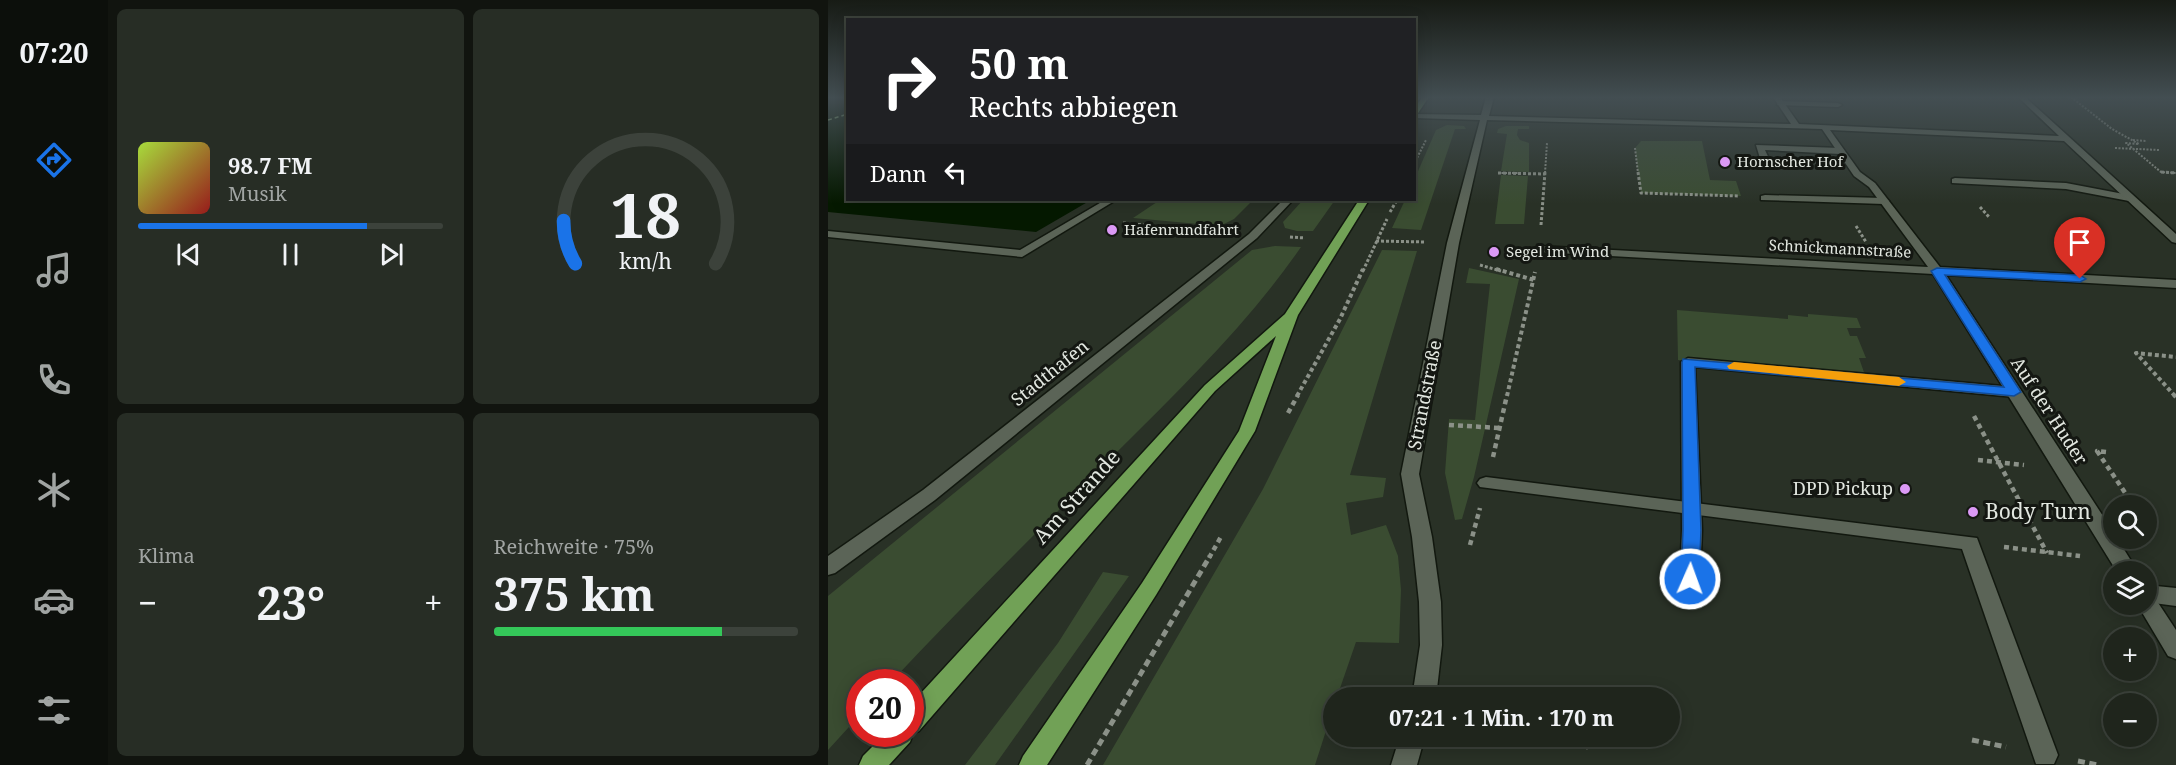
<!DOCTYPE html>
<html lang="de">
<meta charset="utf-8">
<style>
:root{--surface:#1f251c;--page:#272d25;--text:#f1f3f6;--muted:#a1a5a3;--line:#3c423b;--accent:#1a73e8}
body{margin:0;font-family:"Noto Serif",serif;background:var(--page);color:var(--text);height:100vh;display:flex;flex-direction:column;font-size:22px;white-space:nowrap}
*{box-sizing:border-box;margin:0}
p{font-size:20px;color:var(--muted)}
.icon{flex:none;width:33px;height:33px;fill:none;stroke:currentColor;stroke-width:2;stroke-linecap:round;stroke-linejoin:round}
.map{position:relative;flex:1;overflow:hidden}
.details{display:flex;flex-direction:column;gap:9px;padding:9px;background:#11140f;width:720px}
.details>*{flex:none}
.banner{position:absolute;left:18px;top:18px;width:570px;height:183px;border-radius:0px;box-shadow:0 3px 15px #0003,0 0 0 2px var(--line);background:#202124;color:#fff;overflow:hidden}
.tools{position:absolute;left:1275px;top:495px;display:grid;gap:12px}
.tools a{display:grid;place-items:center;width:54px;height:54px;border-radius:50%;background:var(--surface);box-shadow:0 3px 15px #0003,0 0 0 2px var(--line);font-size:30px}
.speed{position:absolute;left:18px;top:669px;display:flex;gap:12px;font-size:30px;font-weight:700;text-align:center}
.speed>*{display:grid;place-content:center;width:78px;height:78px;border-radius:50%;background:var(--surface);box-shadow:0 3px 15px #0003,0 0 0 2px var(--line);line-height:1}
.speed .limit{border:9px solid #d22;background:#fff;color:#111}
.pin{position:absolute;display:grid;place-items:center;width:51px;height:51px;color:#fff;margin:-62px -26px;border-radius:50% 50% 50% 0;rotate:-45deg;box-shadow:0 0 6px #0007}
.pin .icon{rotate:45deg}
.me{position:absolute;width:66px;margin:-33px;rotate:2deg;stroke-linejoin:round;filter:drop-shadow(0 0 4px #0008)}
.turn{display:flex;align-items:center;gap:21px;height:126px;padding:0 24px;font-size:27px}
.turn .icon{width:78px;height:78px;stroke-width:2.5}
.turn b{display:block;font-size:42px;line-height:51px}
.then{display:flex;align-items:center;height:57px;padding:0 24px;background:#0003;gap:12px;font-size:22px}
.big{font-size:45px;font-weight:700;line-height:1.1}
.details .tile{flex:1;display:flex;flex-direction:column;justify-content:center;gap:9px;min-width:0;padding:0 21px;border-radius:9px;background:var(--page)}
.details .dial{align-items:center;gap:0}
.dial svg{height:156px;overflow:visible;fill:none;stroke:var(--line);stroke-width:7;stroke-linecap:round;text-anchor:middle}
.dial text{fill:var(--text);stroke:none}
.song{display:flex;align-items:center;gap:18px}
.cover{width:72px;height:72px;border-radius:9px;background:linear-gradient(135deg,hsl(80 70% 55%),hsl(0 70% 35%))}
.played{height:6px;border-radius:3px;background:linear-gradient(90deg,var(--accent) 75%,var(--line) 75%)}
.keys{display:flex;justify-content:space-around;direction:ltr}
.heat{display:flex;justify-content:space-between;align-items:center;font-size:33px;direction:ltr}
.charge{height:9px;border-radius:4px;background:linear-gradient(90deg,#34c759 75%,var(--line) 0)}
.details .tiles{flex:1;display:grid;gap:9px;grid-template-columns:repeat(2,1fr)}
.trip{position:absolute;left:495px;top:687px;width:357px;height:60px;border-radius:30px;background:var(--surface);box-shadow:0 3px 15px #0003,0 0 0 2px var(--line);font-weight:700;line-height:60px;text-align:center}
main{display:flex;flex:1;min-height:0}
.menu{display:flex;flex-direction:column;width:108px;justify-content:space-around;align-items:center;background:#0c0f0b;color:var(--muted)}
.menu .icon{width:42px;height:42px}
.menu .on{color:var(--accent)}
.menu b{font-size:27px;color:var(--text)}
.map>svg:first-child{display:block}
.green{fill:#3a4c31}
.water{fill:#051900}
.lines{fill:none;stroke-linecap:round;stroke-linejoin:round}
.ferry{stroke:#a1cf8b;stroke-width:1.5;stroke-dasharray:4 3;stroke-linecap:butt}
.service-casing{stroke:#12180f;stroke-width:3}
.pedestrian-casing{stroke:#12180f;stroke-width:3}
.minor-casing{stroke:#12180f;stroke-width:3}
.primary-casing{stroke:#12180f;stroke-width:3}
.path-far4{stroke:#8b9188;stroke-width:2;stroke-dasharray:2 1.5;stroke-linecap:butt}
.path-far3{stroke:#8b9188;stroke-width:3;stroke-dasharray:3 2;stroke-linecap:butt}
.path-far2{stroke:#8b9188;stroke-width:4;stroke-dasharray:4 3;stroke-linecap:butt}
.path-far1{stroke:#8b9188;stroke-width:4.5;stroke-dasharray:5 4;stroke-linecap:butt}
.path{stroke:#8b9188;stroke-width:5;stroke-dasharray:7 4.5;stroke-linecap:butt}
.service{fill:#5b6457;fill-rule:evenodd}
.pedestrian{fill:#5b6457;fill-rule:evenodd}
.minor{fill:#5b6457;fill-rule:evenodd}
.primary{fill:#71a156;fill-rule:evenodd}
.route{fill:#1a73e8;stroke:#114b97;stroke-width:1.5}
.slow{fill:#f59e0b}
.poi-dot{fill:#db99f5;stroke:#141712;stroke-width:2}
.labels{text-anchor:middle;stroke-width:6;stroke-linejoin:round;paint-order:stroke}
.far-poi-label{font-size:15px;fill:#e2e7e0;stroke:#141712;text-anchor:start}
.far-street-label{font-size:15px;fill:#e2e7e0;stroke:#141712}
.street-label{font-size:18px;fill:#e2e7e0;stroke:#141712}
.poi-label{font-size:18px;fill:#e2e7e0;stroke:#141712;text-anchor:end}
.near-street-label{font-size:21px;fill:#e2e7e0;stroke:#141712}
.near-poi-label{font-size:21px;fill:#e2e7e0;stroke:#141712;text-anchor:start}
</style>
<main>
<nav class="menu">
<b>07:20</b>
<svg class="icon on" aria-label="directions" viewBox="0 0 24 24"><path d="M12 3l9 9-9 9-9-9zM9 14v-3h6M13 9l2 2-2 2"/></svg>
<svg class="icon" aria-label="music" viewBox="0 0 24 24"><path d="M9 18V5l10-2v13"/><circle cx="6" cy="18" r="3"/><circle cx="16" cy="16" r="3"/></svg>
<svg class="icon" aria-label="phone" viewBox="0 0 24 24"><path d="M5 4h4l2 5-3 2q2 4 5 5l2-3 5 2v4C11 20 4 13 5 4z"/></svg>
<svg class="icon" aria-label="climate" viewBox="0 0 24 24"><path d="M12 3v18M4 7l16 10M4 17L20 7"/></svg>
<svg class="icon" aria-label="car" viewBox="0 0 24 24"><path d="M5 17H2v-5l4-1 3-4h7l3 4 3 1v5h-3M9 17h6M6 11h13"/><circle cx="7" cy="17" r="2"/><circle cx="17" cy="17" r="2"/></svg>
<svg class="icon" aria-label="filters" viewBox="0 0 24 24"><path d="M4 7h16M4 17h16"/><circle cx="9" cy="7" r="2"/><circle cx="15" cy="17" r="2"/></svg>
</nav>
<section class="details">
<div class="tiles">
<div class="tile">
<div class="song"><i class="cover"></i><div><b>98.7 FM</b><p>Musik</p></div></div>
<div class="played"></div>
<div class="keys"><svg class="icon" aria-label="previous" viewBox="0 0 24 24"><path d="M18 5L8 12l10 7zM5 5v14"/></svg><svg class="icon" aria-label="pause" viewBox="0 0 24 24"><path d="M8 5v14M16 5v14"/></svg><svg class="icon" aria-label="next" viewBox="0 0 24 24"><path d="M6 5l10 7-10 7zM19 5v14"/></svg></div>
</div>
<div class="tile dial"><svg viewBox="0 0 100 80">
<path d="M14 69A42 42 0 1 1 86 69"/>
<path d="M14 69A42 42 0 0 1 8 47" stroke="#1a73e8"/>
<text x="50" y="56" font-size="32" font-weight="700">18</text>
<text x="50" y="72" font-size="11">km/h</text>
</svg></div>
<div class="tile"><p>Klima</p>
<div class="heat"><a>−</a><b class="big">23°</b><a>+</a></div>
</div>
<div class="tile"><p>Reichweite · 75%</p><b class="big">375 km</b><div class="charge"></div></div>
</div>
</section>
<div class="map">
<svg width="1348" height="765" viewBox="0 0 1348 765">
<rect width="100%" height="100%" fill="#293126"/>
<path class="green" d="M619 125 636 126 638 129H627L593 230 564 228 577 200H586L587 178 608 130Z
M678 126H701V129H690L689 135 692 140 701 143V172L673 171 679 134 669 133 670 129Z
M813 141H874L882 180 908 181 913 196 813 193 807 148Z
M673 175 700 176 696 224H667Z
M332 200H425L406 219 392 226 305 218Z
M475 200H507L485 231H469L457 228 455 222Z
M447 246 473 247C422 321 358 383 295 446 217 524 138 602 63 682H32L31 716 0 750V596L424 250Z
M554 250 589 251 522 475 558 478 555 497 518 503 523 535 558 525 570 556 573 590 571 643 528 642 509 697 506 698 505 709 487 765H275L435 489Z
M641 268 691 279 646 477 634 519 627 520 617 473 621 419 647 420 662 284 638 283Z
M849 310 960 319V315L980 317V314L1029 318 1033 328H1019L1022 336H1029L1038 358H1031L1038 378 850 360Z
M275 572 301 576 167 765H137L230 643Z"/>
<path class="water" d="M0 97H19L20 200H263L208 232 0 212Z"/>
<g class="lines">
<path class="ferry" d="M0 120 20 114"/>
<defs>
<path id="service" d="M952 101 1010 103 1014 105 1010 107 949 105Z
M928 145 1012 148 1016 151 1012 154 937 150 944 165 939 168 934 165Z
M1127 178 1238 183 1301 195 1306 198 1301 201 1238 189 1124 183V179Z
M937 195 1056 198 1061 201 1056 204 933 200V196Z
M860 358 1186 387 1194 392 1186 397 867 367 874 530 872 579 869 585 862 587 855 585 852 579 854 530 853 362Z"/>
<path id="pedestrian" d="M277 200H288L194 257 0 237V231L192 250Z
M658 477 1149 538 1230 755 1226 764H1208L1134 549 652 487 649 483 652 479Z
M1318 585 1348 588V606L1318 602Z"/>
<path id="minor" d="M658 97H666L661 116 963 124 945 97H952L971 124 1231 136 1190 97H1197L1348 234V243L1344 242 1236 141 1002 130 1032 172 1047 183 1112 267 1348 280V288L1118 275 1286 533V538H1289L1310 572H1289L1105 274 711 252 705 249 711 246 1100 267 1041 187 1026 176 994 129 659 120 631 243 591 474 604 537 613 602 614 645 608 698H584L592 645 591 602 584 537 573 474 619 243 652 120 587 118 586 114 653 115Z
M455 200H465L429 238 107 500 7 573 0 575V556L95 490 421 234Z
M1318 593 1325 595 1348 630V659L1340 656 1309 604H1318Z
M572 736H597L589 765H563Z"/>
<path id="primary" d="M594 97H601L586 119V110Z
M531 200H541L470 315 427 431 328 595 219 765H191L195 756 314 583 411 431 448 336 387 391 91 731 85 733 82 742 61 765H31L35 756 57 734H82V705L377 385 457 314Z"/>
</defs>
<use href="#service" class="service-casing"/>
<use href="#pedestrian" class="pedestrian-casing"/>
<use href="#minor" class="minor-casing"/>
<use href="#primary" class="primary-casing"/>
<path class="path-far4" d="M1243 97 1284 129 1311 144 1298 143 1333 172 1348 173
M1305 140 1319 141
M807 148 810 173
M1287 148 1331 150
M586 164 598 140
M670 173H693
M717 173 719 143"/>
<path class="path-far3" d="M810 172 813 193 911 196
M1333 172 1348 173
M670 173 717 174
M1152 207 1162 218
M562 212 569 200
M295 223 386 232
M713 225 717 172
M1028 226 1038 242
M462 237 477 238
M548 241 598 242
M652 265 673 271
M535 271 559 219"/>
<path class="path-far2" d="M668 269 706 280
M469 396 512 319 535 269
M679 396 707 272
M1347 396 1308 353 1348 357"/>
<path class="path-far1" d="M1346 395 1348 397
M460 413 470 395
M1146 416 1219 553
M621 425 672 428
M1278 452 1269 451 1306 506
M665 457 679 395
M1150 460 1196 465
M642 545 652 508
M1176 547 1252 556
M381 558 394 535"/>
<path class="path" d="M714 736 760 747
M1144 740 1178 747
M1250 761 1270 765
M259 765 382 556"/>
<use href="#service" class="service"/>
<use href="#pedestrian" class="pedestrian"/>
<use href="#minor" class="minor"/>
<use href="#primary" class="primary"/>
</g>
<linearGradient id="sky" x2="0" y2="1"><stop stop-color="#171b15"/><stop offset="0.48" stop-color="#434e52"/><stop offset="1" stop-color="#434e52" stop-opacity="0"/></linearGradient>
<rect width="1348" height="204" fill="url(#sky)"/>
<path class="route" d="M1109 268 1252 275 1258 279 1252 282 1117 275 1193 392 1186 396 867 367 873 530 871 579 868 584 862 587 855 584 853 579 855 530 854 362 855 359 1176 387 1103 271Z"/>
<path class="slow" d="M906 362 1071 377 1078 382 1071 386 901 369 899 366Z"/>
<g class="poi-dot">
<circle cx="897" cy="162" r="6"/>
<circle cx="284" cy="230" r="6"/>
<circle cx="666" cy="252" r="6"/>
<circle cx="1077" cy="489" r="6"/>
<circle cx="1145" cy="512" r="6"/>
</g>
<g class="labels">
<g class="far-poi-label">
<text x="909" y="167">Hornscher Hof</text>
<text x="296" y="235">Hafenrundfahrt</text>
<text x="678" y="257">Segel im Wind</text>
</g>
<g class="far-street-label">
<text transform="translate(1012 249) rotate(3)" y="5">Schnickmannstraße</text>
</g>
<g class="street-label">
<text transform="translate(222 373) rotate(-39)" y="6">Stadthafen</text>
<text transform="translate(597 395) rotate(-79)" y="6">Strandstraße</text>
<text transform="translate(1221 411) rotate(57)" y="6">Auf der Huder</text>
</g>
<g class="poi-label">
<text x="1065" y="495">DPD Pickup</text>
</g>
<g class="near-street-label">
<text transform="translate(249 497) rotate(-48)" y="7">Am Strande</text>
</g>
<g class="near-poi-label">
<text x="1157" y="519">Body Turn</text>
</g>
</g>
</svg>
<div class="tools">
<a><svg class="icon" aria-label="search" viewBox="0 0 24 24"><circle cx="10" cy="10" r="6"/><path d="M15 15l6 6"/></svg></a>
<a><svg class="icon" aria-label="layers" viewBox="0 0 24 24"><path d="M12 4l9 5-9 5-9-5zM3 14l9 5 9-5"/></svg></a>
<a>+</a>
<a>−</a>
</div>
<div class="speed"><div class="limit">20</div></div>
<div class="pin" style="left:1252px;top:279px;background:#d93025"><svg class="icon" aria-label="arrive" viewBox="0 0 24 24"><path d="M6 21V4h12l-3 4 3 4H6"/></svg></div>
<svg class="me" style="left:862px;top:579px" viewBox="-20 -20 40 40"><circle r="17" fill="#1a73e8" stroke="#fff" stroke-width="3"/><path d="M0-11L8 9 0 5-8 9z" fill="#fff"/></svg>
<div class="trip">07:21 · 1 Min. · 170 m</div>
<div class="banner">
<div class="turn"><svg class="icon" aria-label="right" viewBox="0 0 24 24"><path d="M7 20v-9h11M14 6l5 5-5 5"/></svg><div><b>50 m</b>Rechts abbiegen</div></div>
<div class="then">Dann<svg class="icon" aria-label="left" viewBox="0 0 24 24"><path d="M17 20v-9H6M10 6l-5 5 5 5"/></svg></div>
</div>
</div>
</main>
